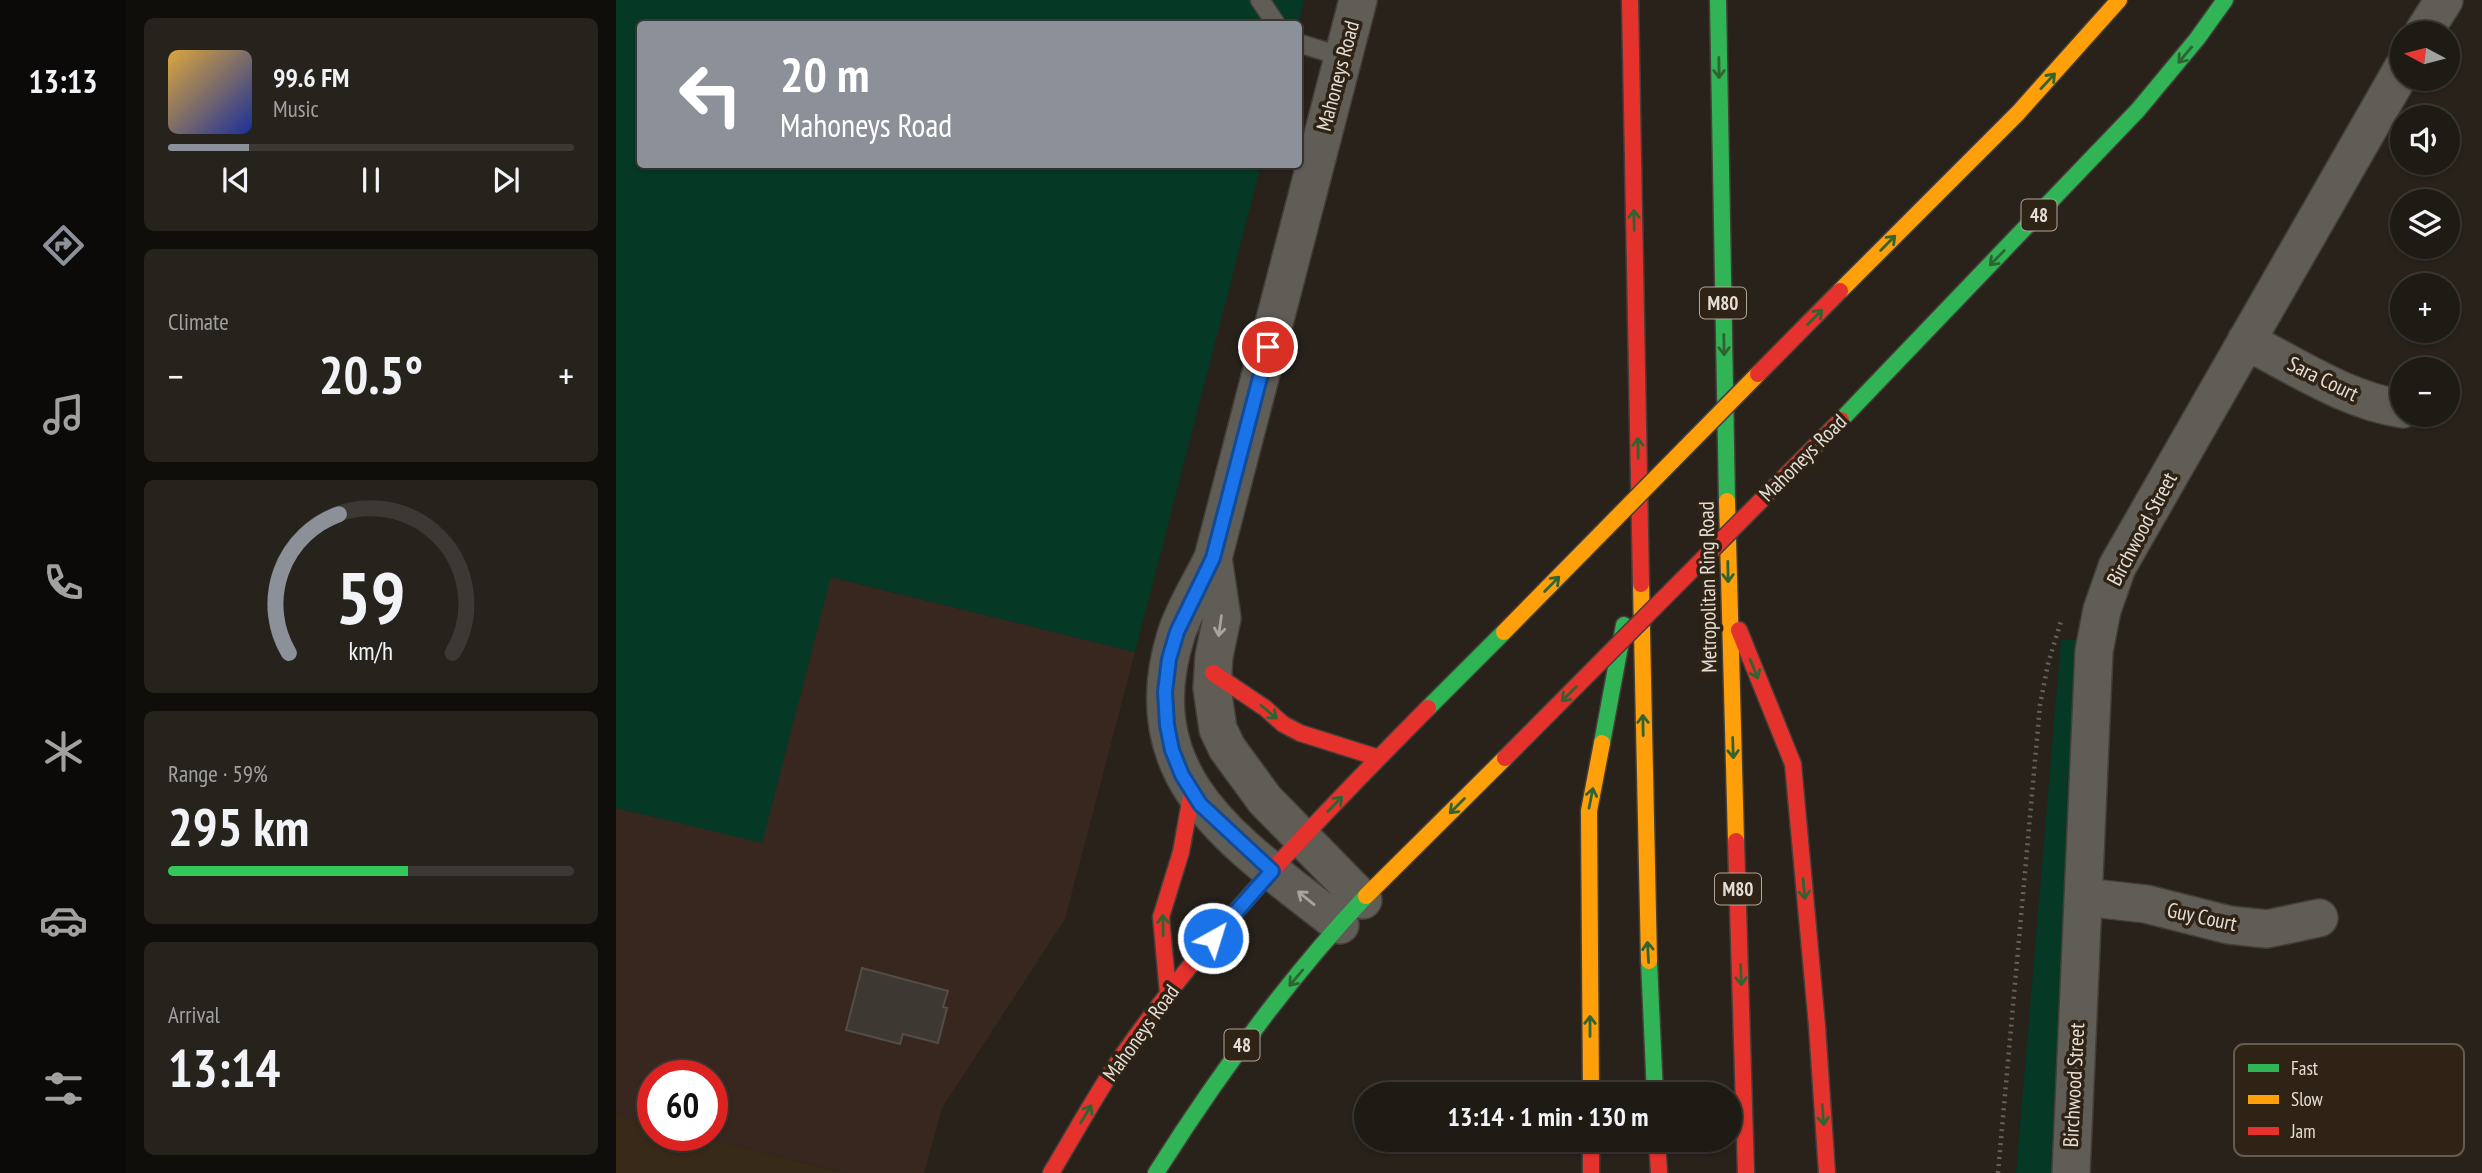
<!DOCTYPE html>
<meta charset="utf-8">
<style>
:root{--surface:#1e1a14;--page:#26231d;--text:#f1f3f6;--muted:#a1a1a0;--line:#3c3834;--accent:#8c9099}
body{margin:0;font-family:"PT Sans Narrow",sans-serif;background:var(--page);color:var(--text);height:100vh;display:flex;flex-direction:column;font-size:26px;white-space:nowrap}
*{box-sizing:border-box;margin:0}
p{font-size:23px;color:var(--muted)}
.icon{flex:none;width:38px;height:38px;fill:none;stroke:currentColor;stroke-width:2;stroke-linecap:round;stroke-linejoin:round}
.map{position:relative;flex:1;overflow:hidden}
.panel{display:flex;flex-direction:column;gap:18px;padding:18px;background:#100e0b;width:490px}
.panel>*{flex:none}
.guide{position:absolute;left:21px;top:21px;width:665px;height:147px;border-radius:7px;box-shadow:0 2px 5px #0004,0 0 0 2px var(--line);background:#8c9099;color:#fff;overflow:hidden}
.needle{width:46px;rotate:277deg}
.buttons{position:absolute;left:1774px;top:21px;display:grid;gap:14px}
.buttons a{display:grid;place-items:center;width:70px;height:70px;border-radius:50%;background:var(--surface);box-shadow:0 2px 5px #0004,0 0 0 2px var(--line);font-size:35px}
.speed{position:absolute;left:21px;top:1060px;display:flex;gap:14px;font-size:35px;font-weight:700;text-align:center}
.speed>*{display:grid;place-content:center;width:91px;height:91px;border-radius:50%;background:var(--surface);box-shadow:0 2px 5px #0004,0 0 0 2px var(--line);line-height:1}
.speed .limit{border:10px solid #d22;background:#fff;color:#111}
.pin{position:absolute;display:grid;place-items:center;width:60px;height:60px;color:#fff;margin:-30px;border:4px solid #fff;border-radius:50%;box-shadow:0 2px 7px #0007}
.me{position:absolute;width:77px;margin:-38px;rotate:39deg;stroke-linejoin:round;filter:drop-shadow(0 0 5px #0008)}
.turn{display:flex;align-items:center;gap:24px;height:147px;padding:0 28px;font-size:32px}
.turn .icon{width:91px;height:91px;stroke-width:2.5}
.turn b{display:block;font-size:49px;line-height:60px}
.big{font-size:52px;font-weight:600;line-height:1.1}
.panel .widget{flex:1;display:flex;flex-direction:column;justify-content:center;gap:10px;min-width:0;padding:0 24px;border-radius:10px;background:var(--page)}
.panel .dial{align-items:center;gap:0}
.dial svg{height:182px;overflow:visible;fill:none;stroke:var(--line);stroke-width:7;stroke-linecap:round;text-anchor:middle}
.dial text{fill:var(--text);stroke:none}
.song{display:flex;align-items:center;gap:21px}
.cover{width:84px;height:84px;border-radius:10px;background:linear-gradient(135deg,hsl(40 70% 55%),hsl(230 70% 35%))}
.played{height:7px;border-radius:4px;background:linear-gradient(90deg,var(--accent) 20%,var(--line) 20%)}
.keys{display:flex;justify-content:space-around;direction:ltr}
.heat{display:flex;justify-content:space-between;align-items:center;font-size:38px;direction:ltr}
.charge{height:10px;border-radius:5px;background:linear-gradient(90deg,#34c759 59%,var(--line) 0)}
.trip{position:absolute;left:738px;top:1082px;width:388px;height:70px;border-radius:35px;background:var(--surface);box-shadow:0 2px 5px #0004,0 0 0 2px var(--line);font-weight:600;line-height:70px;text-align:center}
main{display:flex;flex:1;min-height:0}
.tab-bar{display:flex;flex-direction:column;width:126px;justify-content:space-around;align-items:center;background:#0c0a08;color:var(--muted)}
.tab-bar .icon{width:49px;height:49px}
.tab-bar .selected{color:var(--accent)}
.tab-bar b{font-size:32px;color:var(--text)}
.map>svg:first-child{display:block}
.built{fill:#382a18}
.industrial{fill:#37271f}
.green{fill:#053825}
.building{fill:#3d3832;stroke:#524d46;stroke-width:2}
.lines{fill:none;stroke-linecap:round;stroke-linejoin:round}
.lane-casing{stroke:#443e38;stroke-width:21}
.street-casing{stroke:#443e38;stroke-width:40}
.fast-casing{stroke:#443e38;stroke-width:19}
.slow-casing{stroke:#443e38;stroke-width:19}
.jam-casing{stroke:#443e38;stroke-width:19}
.path{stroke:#65615b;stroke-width:4.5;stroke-dasharray:2 5;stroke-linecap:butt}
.lane{stroke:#605c56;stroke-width:18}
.street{stroke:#605c56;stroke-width:37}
.fast{stroke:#30b455;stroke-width:16}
.slow{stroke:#ff9f0a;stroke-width:16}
.jam{stroke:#e5322d;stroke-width:16}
.slow-bridge-casing{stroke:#443e38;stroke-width:19;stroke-linecap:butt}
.jam-bridge-casing{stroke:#443e38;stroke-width:19;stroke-linecap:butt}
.slow-bridge{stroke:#ff9f0a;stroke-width:16}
.jam-bridge{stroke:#e5322d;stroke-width:16}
.oneway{stroke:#2f6432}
.oneway2{stroke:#aaa49c}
.route-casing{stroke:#114b97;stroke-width:18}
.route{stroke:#1a73e8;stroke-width:12}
.labels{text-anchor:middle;stroke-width:7;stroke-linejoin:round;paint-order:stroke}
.shield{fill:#2e2315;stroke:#afa69b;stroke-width:2}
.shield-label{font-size:19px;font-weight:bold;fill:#e6ded5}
.street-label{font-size:21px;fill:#e6ded5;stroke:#2e2315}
.key{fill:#2e2315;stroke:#655b4f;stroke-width:2}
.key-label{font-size:19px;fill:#e6ded5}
</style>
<main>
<nav class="tab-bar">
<b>13:13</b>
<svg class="icon selected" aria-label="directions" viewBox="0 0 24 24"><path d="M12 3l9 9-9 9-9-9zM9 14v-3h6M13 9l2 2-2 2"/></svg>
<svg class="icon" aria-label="music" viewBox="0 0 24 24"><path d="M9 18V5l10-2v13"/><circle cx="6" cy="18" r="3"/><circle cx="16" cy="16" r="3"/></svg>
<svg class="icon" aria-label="phone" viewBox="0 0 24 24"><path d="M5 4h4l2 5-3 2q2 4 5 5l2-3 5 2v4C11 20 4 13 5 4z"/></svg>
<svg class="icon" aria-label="climate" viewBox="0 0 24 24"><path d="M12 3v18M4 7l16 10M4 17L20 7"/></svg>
<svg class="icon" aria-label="car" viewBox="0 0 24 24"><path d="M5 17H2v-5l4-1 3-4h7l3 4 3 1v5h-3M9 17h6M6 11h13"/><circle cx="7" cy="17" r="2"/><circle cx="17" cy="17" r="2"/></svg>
<svg class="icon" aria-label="filters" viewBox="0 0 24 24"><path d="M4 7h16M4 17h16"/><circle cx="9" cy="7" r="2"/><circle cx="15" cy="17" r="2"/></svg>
</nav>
<section class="panel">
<div class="widget">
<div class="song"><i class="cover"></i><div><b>99.6 FM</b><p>Music</p></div></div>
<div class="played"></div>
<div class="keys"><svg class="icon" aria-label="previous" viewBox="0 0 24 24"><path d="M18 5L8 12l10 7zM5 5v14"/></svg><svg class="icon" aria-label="pause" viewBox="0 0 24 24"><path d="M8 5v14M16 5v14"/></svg><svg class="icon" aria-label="next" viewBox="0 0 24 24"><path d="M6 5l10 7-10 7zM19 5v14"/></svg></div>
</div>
<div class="widget"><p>Climate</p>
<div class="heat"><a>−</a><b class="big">20.5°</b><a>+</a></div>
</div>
<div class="widget dial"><svg viewBox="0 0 100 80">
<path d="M14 69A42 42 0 1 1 86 69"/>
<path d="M14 69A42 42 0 0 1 36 8" stroke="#8c9099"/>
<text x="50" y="56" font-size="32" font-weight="700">59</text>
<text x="50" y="72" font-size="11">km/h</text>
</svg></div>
<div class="widget"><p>Range · 59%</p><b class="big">295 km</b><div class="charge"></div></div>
<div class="widget"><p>Arrival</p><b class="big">13:14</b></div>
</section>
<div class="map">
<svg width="1866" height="1173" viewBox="0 0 1866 1173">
<rect width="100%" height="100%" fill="#28221b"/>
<path class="built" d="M0 1114 37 1124V1136H84L227 1173H0Z"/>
<path class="industrial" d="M214 577 519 652 449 919 326 1108 308 1173H228L84 1136H96V1076H37V1124L0 1114V808L146 842Z"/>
<path class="green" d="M0 0H688L682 24H24V164L645 165 519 652 215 577 146 843 0 808Z
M1445 640H1464L1442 1173H1400Z"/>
<path class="building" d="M246 968 332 991 327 1007 331 1008 322 1043 287 1034 284 1044 230 1030Z"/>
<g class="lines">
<defs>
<path id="lane" d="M644 0 660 24
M682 43 727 57"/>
<path id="street" d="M1807 33 1828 0
M1630 341C1680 366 1731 401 1787 409
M597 558 606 618 598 656 596 688 602 729 611 748 649 800 747 900
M1468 897 1530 904 1613 925 1651 929 1703 918
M724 925C626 846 514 782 560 635 568 609 585 583 597 558L742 0
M1455 1173 1478 651 1486 610 1501 567 1787 68"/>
<path id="fast" d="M1102 0 1111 501
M1225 420 1522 110 1581 39 1609 0
M812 708 888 632
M986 743 1008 625
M1033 961 1039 1094
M540 1173C602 1075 670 981 750 896"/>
<path id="slow" d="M1224 291 1402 113 1503 0
M1111 501 1120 841
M1025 584 1033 961
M750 896 889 758
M975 1094 973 811 986 743"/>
<path id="jam" d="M1014 0 1025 584
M1123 630 1177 764 1201 1026 1211 1173
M597 673 649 708 667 724 684 733 763 758
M1120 841 1130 1173
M552 993 545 917 565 852 576 791
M975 1139V1173
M1041 1139 1043 1173
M435 1173C458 1135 479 1096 504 1059 593 931 702 819 812 708"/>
</defs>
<use href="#lane" class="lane-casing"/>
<use href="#street" class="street-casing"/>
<use href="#fast" class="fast-casing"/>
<use href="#slow" class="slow-casing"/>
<use href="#jam" class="jam-casing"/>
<path class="path" d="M1382 1173 1424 705 1432 664 1445 621"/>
<use href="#lane" class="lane"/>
<use href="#street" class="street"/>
<use href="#fast" class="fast"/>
<use href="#slow" class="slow"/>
<use href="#jam" class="jam"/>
<defs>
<path id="slow-bridge" d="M888 632 1142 374"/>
<path id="jam-bridge" d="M1142 374 1224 291
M889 758 1225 420"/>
</defs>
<use href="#slow-bridge" class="slow-bridge-casing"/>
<use href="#jam-bridge" class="jam-bridge-casing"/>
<use href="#slow-bridge" class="slow-bridge"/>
<use href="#jam-bridge" class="jam-bridge"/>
</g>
<defs><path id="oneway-shaft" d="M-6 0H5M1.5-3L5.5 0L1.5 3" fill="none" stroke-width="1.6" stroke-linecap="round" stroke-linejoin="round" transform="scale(1.75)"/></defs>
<g class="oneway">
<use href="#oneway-shaft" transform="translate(1569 55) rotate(130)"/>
<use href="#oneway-shaft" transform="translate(1103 68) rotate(89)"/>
<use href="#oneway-shaft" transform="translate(1432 81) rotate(-47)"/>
<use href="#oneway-shaft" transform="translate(1018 220) rotate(-91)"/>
<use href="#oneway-shaft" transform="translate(1272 243) rotate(-45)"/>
<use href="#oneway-shaft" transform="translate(1381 258) rotate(134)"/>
<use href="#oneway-shaft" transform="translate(1199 317) rotate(-45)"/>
<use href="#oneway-shaft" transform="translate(1108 345) rotate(89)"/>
<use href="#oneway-shaft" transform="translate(1022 448) rotate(-91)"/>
<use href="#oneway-shaft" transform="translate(1112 572) rotate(89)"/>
<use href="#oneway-shaft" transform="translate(936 584) rotate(-45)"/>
<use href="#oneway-shaft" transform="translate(1138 669) rotate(68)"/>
<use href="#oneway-shaft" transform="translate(953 694) rotate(135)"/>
<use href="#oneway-shaft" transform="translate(653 712) rotate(40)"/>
<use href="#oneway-shaft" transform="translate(1027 725) rotate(-91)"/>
<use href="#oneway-shaft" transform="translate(1117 748) rotate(88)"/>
<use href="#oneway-shaft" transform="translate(975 798) rotate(-79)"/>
<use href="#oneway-shaft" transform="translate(719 804) rotate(-46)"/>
<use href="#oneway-shaft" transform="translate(841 806) rotate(135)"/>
<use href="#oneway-shaft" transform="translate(1188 889) rotate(85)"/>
<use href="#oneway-shaft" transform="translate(547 925) rotate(-91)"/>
<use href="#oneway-shaft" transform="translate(1032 952) rotate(-93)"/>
<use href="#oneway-shaft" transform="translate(1125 975) rotate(88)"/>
<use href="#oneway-shaft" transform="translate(680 978) rotate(130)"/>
<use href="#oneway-shaft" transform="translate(974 1026) rotate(-90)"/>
<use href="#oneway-shaft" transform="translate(470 1114) rotate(-59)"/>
<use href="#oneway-shaft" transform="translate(1207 1115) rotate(86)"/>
</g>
<g class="oneway2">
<use href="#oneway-shaft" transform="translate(604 626) rotate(98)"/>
<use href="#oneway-shaft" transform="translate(690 898) rotate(-141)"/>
</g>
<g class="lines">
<defs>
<path id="route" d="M597 938 656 871 584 804 566 775 556 750 551 725 549 692 553 659 561 632 597 558 652 347"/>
</defs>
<use href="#route" class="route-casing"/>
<use href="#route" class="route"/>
</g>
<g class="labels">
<g class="shield">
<rect x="1405.5" y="199.5" width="35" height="31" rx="5"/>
<rect x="1084" y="287.5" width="46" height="31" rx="5"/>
<rect x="1099" y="873.5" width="46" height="31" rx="5"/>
<rect x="608.5" y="1029.5" width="35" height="31" rx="5"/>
</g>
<g class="shield-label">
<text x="1423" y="222">48</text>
<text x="1107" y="310">M80</text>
<text x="1122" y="896">M80</text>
<text x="626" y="1052">48</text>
</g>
<g class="street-label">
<text transform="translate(722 76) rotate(-75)" y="7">Mahoneys Road</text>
<text transform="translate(1707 379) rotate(26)" y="7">Sara Court</text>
<text transform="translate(1187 458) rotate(-45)" y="7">Mahoneys Road</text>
<text transform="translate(1526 529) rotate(-62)" y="7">Birchwood Street</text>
<text transform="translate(1092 587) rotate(-91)" y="7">Metropolitan Ring Road</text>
<text transform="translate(1586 917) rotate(12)" y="7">Guy Court</text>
<text transform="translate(525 1033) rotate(-54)" y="7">Mahoneys Road</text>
<text transform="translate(1458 1085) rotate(-87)" y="7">Birchwood Street</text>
</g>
</g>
<rect x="1618" y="1044" width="230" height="112" rx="10" class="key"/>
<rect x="1632" y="1064" width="31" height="8" fill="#30b455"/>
<rect x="1632" y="1095" width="31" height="9" fill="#ff9f0a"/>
<rect x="1632" y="1127" width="31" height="8" fill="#e5322d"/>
<g class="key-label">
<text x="1675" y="1075">Fast</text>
<text x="1675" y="1106">Slow</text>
<text x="1675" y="1138">Jam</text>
</g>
</svg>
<div class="buttons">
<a><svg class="needle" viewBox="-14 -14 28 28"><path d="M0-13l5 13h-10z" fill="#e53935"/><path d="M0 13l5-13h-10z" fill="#a1a1a0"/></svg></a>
<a><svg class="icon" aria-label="sound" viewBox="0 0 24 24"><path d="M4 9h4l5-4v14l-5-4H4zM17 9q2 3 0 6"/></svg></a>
<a><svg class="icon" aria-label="layers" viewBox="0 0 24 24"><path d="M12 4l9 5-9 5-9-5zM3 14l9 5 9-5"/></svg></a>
<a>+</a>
<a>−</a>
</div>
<div class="speed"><div class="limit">60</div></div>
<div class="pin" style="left:652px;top:347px;background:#d93025"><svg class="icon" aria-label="arrive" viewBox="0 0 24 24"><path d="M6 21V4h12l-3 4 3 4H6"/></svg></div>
<svg class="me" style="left:597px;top:938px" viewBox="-20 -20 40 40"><circle r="17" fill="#1a73e8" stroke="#fff" stroke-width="3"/><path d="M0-11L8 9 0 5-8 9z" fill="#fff"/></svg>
<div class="trip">13:14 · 1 min · 130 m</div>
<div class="guide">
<div class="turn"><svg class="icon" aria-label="left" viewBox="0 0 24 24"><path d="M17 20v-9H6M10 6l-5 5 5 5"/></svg><div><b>20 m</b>Mahoneys Road</div></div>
</div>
</div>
</main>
